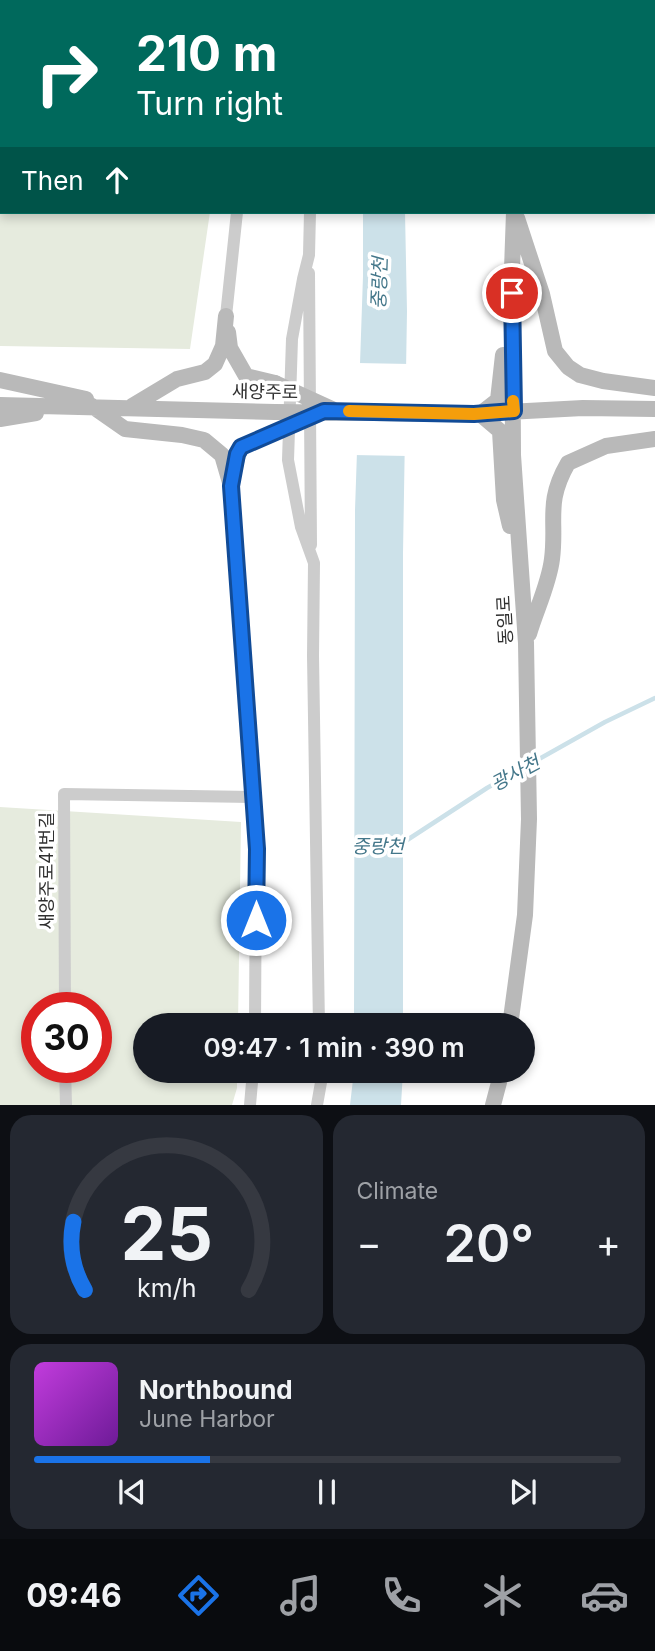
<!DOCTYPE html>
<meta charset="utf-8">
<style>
:root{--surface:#171b24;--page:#242831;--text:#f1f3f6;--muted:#9ea1a6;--line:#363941;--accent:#1a73e8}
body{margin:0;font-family:Inter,"Noto Sans KR",sans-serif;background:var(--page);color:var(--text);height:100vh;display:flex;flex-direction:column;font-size:26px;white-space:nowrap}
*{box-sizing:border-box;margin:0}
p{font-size:23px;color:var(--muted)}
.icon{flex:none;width:38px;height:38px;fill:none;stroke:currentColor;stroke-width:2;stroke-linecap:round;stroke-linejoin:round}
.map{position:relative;height:1105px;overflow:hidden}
.details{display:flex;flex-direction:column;gap:10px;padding:10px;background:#0d0f14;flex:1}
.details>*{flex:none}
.top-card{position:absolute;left:0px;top:0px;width:656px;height:214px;box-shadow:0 4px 10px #0003;background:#00695c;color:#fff;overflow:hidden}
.speed{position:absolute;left:21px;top:992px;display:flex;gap:14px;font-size:35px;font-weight:700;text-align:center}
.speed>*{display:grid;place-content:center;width:91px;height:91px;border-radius:50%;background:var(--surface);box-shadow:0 4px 10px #0003;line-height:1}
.speed .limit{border:10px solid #d22;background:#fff;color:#111}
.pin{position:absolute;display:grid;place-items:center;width:60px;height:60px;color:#fff;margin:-30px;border:4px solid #fff;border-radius:50%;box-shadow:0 2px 7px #0007}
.me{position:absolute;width:77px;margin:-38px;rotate:0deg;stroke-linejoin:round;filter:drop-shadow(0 0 5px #0008)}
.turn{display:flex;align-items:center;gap:24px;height:147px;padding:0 21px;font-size:32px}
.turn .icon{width:91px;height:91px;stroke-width:2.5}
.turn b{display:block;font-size:49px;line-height:60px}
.then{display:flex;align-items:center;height:66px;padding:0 21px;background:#0003;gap:14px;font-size:26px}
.big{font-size:52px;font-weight:600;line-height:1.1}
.details .widget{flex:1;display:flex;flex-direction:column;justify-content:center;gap:10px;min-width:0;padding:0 24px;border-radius:21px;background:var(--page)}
.details .dial{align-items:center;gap:0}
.dial svg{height:182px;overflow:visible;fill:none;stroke:var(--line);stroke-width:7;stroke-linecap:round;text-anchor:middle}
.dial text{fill:var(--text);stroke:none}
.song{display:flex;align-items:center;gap:21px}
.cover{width:84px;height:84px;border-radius:10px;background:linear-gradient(135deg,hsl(290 70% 55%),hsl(280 70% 35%))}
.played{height:7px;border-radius:4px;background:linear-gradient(90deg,var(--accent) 30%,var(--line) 30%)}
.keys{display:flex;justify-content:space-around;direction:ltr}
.heat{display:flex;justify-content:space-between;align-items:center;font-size:38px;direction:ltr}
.details .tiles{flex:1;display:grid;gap:10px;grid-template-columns:1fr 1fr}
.widget:last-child{grid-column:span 2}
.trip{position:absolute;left:133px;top:1013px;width:402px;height:70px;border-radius:35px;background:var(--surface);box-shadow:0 4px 10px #0003;font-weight:600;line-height:70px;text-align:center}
.tabs{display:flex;height:112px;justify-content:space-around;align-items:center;background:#090b0e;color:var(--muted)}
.tabs .icon{width:49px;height:49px}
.tabs .current{color:var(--accent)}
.tabs b{font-size:32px;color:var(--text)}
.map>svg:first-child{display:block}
.green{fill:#e6ebde;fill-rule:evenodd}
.water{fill:#cce1e9}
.pier{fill:#fff}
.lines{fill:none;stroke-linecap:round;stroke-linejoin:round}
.stream{stroke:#cce1e9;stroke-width:4.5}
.street{stroke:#ccc;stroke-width:12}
.secondary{stroke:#b9b9b9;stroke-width:16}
.secondary-bridge{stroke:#b9b9b9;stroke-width:16}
.route-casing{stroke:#114b97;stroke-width:18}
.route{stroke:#1a73e8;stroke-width:12}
.slow{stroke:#f59e0b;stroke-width:12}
.labels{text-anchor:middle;stroke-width:7;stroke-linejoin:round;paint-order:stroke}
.street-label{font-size:18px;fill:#2f2f2f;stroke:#fff}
.water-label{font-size:19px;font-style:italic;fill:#44778a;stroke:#fff}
</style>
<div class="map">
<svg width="655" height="1105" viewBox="0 0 655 1105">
<rect width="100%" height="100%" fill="#fff"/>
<path class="green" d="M0 0H224L2 2V212H210L190 349 0 346Z
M0 807 241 822 238 1025 145 1026V1071H237V1088L232 1105H0ZM37 1008H96V1068H37Z"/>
<path class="water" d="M363 212H405L407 311 403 554V1025L354 1026 355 510 363 276Z
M354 1071H403L401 1105H350Z"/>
<path class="pier" d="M357 363 410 364 408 456 353 455Z"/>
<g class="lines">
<path class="stream" d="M532 763 605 722 655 698
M401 844 487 788 524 767"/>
<path class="street" d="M551 0 554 2
M247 2V0
M312 2V0
M648 2V0
M654 71 655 72
M310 212 309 255 303 279 292 339 288 460 301 527 314 563 313 656 319 1026
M309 273 311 545
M226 316 237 212
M231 486 256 849 255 1026
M65 1008 64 794 252 797
M65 1068 66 1105
M250 1105 253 1071
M317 1105 323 1071"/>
<path class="secondary" d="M493 0 494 2
M581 0 583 2
M513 2V0
M517 218 542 294 555 351 568 367 580 375 603 381 655 388
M228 332 230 348 246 376 275 383
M503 355 498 400 480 414 500 431 504 500 510 526
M0 380 86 399
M0 405 275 412
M92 406 125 429 182 435 204 440 222 455 231 486
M132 406 177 379 205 372 215 364 223 346 226 316
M506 412 583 408 655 409
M0 419 36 413
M232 483C240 435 240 451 278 431
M529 634C536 610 549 584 552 559 557 520 545 503 568 463L606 446 655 439
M510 1026 525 915 529 819 526 643 513 455 512 269 514 212
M493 1105 502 1071"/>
<path class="secondary-bridge" d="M275 383 332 409
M275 412 469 414
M278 431 314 415"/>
</g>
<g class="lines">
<defs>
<path id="route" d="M256 920 257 849 231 486 237 454 241 447 324 411 474 414 514 411 512 293"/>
</defs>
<use href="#route" class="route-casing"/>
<use href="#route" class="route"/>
<path class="slow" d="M349 411 474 414 514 411 513 401"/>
</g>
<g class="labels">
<g class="street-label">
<text transform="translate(265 392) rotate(1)" y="6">새양주로</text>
<text transform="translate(505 620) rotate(-93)" y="6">동일로</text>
<text transform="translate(47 871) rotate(-90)" y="6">새양주로41번길</text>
</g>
<g class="water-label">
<text transform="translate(379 283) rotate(-88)" y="7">중랑천</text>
<text transform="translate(515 773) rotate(-28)" y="7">광사천</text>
<text x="378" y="853">중랑천</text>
</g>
</g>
</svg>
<div class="speed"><div class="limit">30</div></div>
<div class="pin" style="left:512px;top:293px;background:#d93025"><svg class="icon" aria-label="arrive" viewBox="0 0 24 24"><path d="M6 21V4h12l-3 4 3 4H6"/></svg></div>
<svg class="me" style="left:256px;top:920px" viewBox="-20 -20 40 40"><circle r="17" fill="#1a73e8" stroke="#fff" stroke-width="3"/><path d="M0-11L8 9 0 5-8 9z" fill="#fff"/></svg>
<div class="trip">09:47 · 1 min · 390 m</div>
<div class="top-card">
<div class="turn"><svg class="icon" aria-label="right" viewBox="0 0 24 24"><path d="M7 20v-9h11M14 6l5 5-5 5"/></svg><div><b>210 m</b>Turn right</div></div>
<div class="then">Then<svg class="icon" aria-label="ahead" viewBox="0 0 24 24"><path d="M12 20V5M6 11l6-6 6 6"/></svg></div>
</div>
</div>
<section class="details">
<div class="tiles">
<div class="widget dial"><svg viewBox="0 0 100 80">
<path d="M14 69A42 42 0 1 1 86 69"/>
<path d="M14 69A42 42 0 0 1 9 39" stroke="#1a73e8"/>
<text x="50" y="56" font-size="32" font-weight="700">25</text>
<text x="50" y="72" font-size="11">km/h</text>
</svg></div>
<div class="widget"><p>Climate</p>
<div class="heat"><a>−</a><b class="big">20°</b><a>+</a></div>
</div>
<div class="widget">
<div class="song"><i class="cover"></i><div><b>Northbound</b><p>June Harbor</p></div></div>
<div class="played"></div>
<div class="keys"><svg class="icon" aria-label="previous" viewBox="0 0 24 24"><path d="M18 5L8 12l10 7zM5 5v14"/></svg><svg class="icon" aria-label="pause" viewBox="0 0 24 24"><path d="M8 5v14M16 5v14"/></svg><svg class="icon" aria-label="next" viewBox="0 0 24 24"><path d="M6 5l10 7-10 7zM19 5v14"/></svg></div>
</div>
</div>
</section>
<nav class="tabs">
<b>09:46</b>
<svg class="icon current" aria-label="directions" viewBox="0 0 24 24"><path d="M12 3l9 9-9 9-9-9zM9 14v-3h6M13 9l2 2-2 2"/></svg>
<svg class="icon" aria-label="music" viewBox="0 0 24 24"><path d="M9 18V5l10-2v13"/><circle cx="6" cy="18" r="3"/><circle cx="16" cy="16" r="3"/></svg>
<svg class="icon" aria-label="phone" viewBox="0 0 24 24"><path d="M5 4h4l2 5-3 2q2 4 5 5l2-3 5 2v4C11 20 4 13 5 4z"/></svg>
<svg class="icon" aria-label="climate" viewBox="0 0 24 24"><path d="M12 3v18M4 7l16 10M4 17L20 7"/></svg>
<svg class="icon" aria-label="car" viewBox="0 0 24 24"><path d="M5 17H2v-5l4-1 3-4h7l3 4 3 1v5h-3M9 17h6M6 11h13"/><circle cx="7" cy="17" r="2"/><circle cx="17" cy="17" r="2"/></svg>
</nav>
